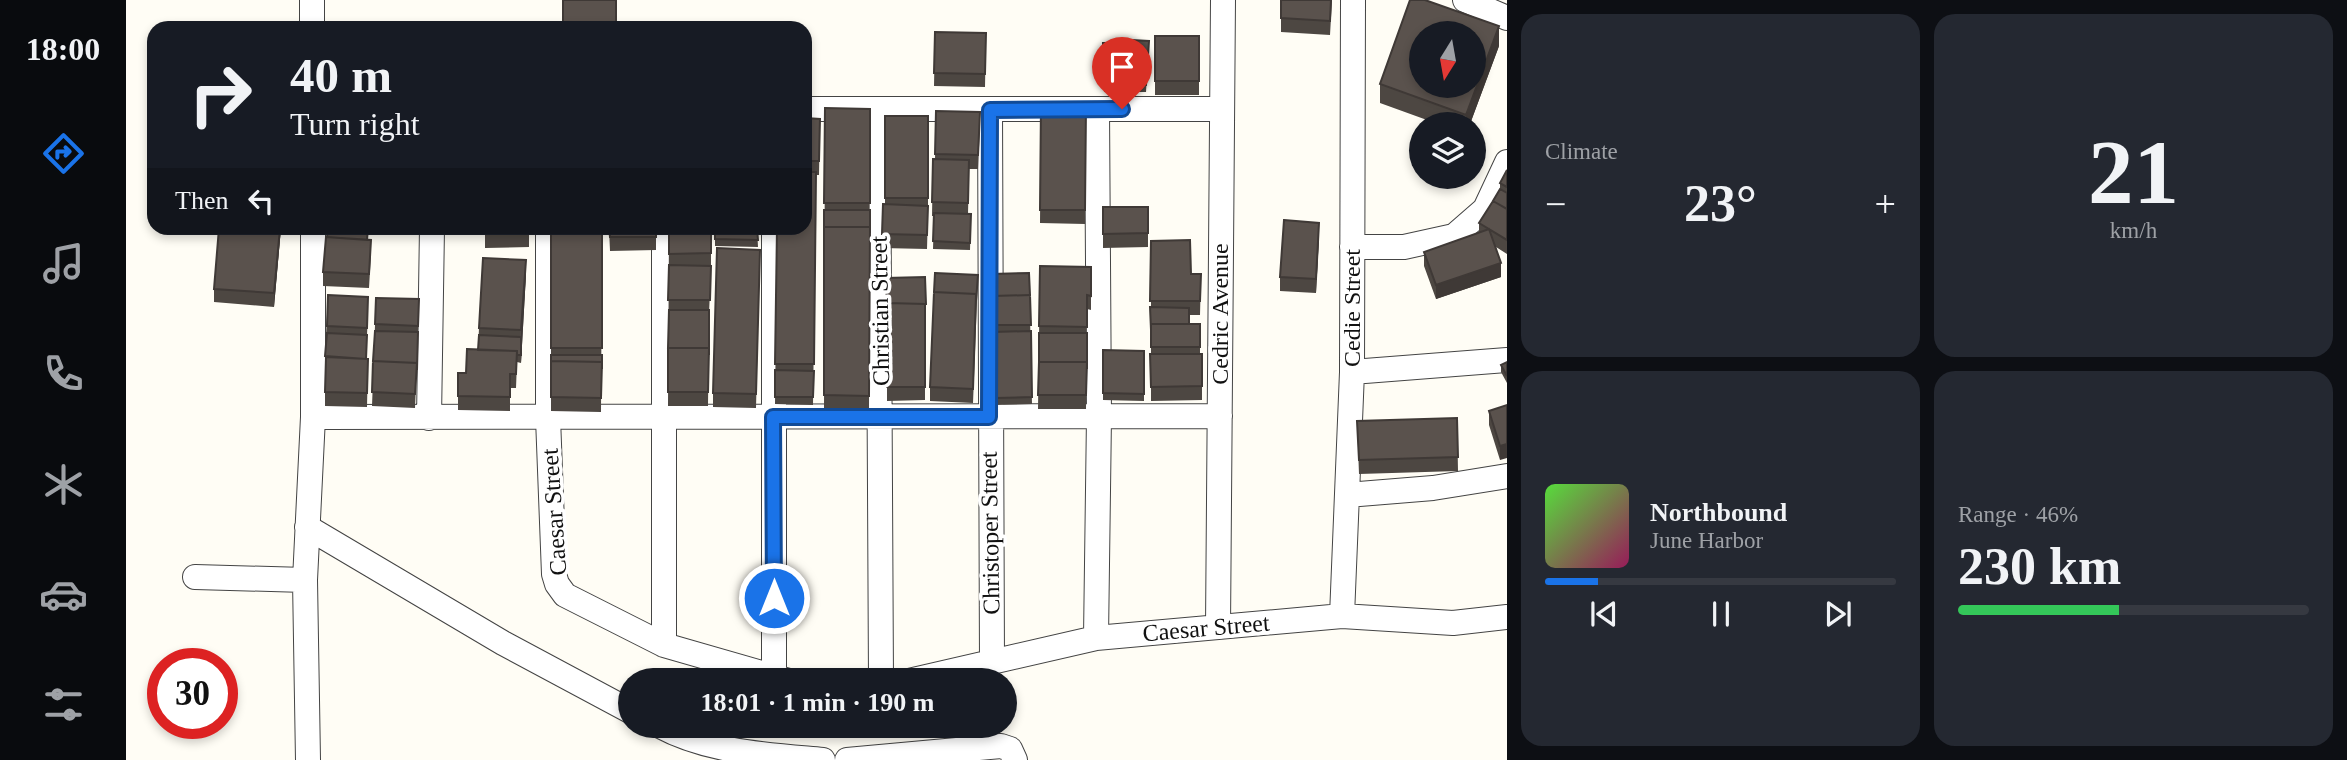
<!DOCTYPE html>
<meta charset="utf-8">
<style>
:root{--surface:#171b24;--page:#242831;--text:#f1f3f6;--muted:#9ea1a6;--line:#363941;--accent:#1a73e8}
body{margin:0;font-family:"Times New Roman",serif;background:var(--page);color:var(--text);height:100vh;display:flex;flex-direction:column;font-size:26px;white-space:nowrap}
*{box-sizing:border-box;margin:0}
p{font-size:23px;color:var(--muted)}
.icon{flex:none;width:38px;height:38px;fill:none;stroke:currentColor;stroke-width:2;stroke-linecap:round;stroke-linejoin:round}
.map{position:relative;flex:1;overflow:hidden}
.panel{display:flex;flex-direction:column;gap:14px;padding:14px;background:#0d0f14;width:840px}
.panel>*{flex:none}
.hud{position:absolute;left:21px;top:21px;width:665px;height:214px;border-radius:21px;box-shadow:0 4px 10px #0003;background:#171b24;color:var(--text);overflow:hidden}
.needle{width:46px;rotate:191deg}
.fabs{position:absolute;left:1283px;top:21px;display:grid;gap:14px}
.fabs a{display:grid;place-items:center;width:77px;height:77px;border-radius:50%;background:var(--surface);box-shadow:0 4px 10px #0003;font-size:35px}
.speed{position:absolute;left:21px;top:648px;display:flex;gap:14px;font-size:35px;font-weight:700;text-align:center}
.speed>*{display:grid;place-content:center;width:91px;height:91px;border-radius:50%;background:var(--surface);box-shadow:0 4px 10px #0003;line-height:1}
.speed .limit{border:10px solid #d22;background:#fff;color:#111}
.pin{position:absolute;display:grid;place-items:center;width:60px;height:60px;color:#fff;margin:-72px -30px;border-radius:50% 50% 50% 0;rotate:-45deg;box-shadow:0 0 7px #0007}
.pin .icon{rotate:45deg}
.me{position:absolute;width:77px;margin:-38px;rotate:0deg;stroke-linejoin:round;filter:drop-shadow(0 0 5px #0008)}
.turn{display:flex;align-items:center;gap:24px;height:147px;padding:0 28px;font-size:32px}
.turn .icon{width:91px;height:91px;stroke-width:2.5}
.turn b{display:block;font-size:49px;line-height:60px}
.then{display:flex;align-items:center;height:66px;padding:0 28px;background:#0003;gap:14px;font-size:26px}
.big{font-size:52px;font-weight:700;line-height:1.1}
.panel .card{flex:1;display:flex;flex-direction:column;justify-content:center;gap:10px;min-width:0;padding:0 24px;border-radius:21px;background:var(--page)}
.panel .dial{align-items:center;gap:0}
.dial b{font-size:91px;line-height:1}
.song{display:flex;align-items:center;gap:21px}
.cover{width:84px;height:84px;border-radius:10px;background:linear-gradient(135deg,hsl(110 70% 55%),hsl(330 70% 35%))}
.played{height:7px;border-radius:4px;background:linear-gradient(90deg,var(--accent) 15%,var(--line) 15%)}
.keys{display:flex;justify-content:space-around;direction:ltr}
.heat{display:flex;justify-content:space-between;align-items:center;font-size:38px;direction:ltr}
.charge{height:10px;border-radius:5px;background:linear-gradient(90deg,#34c759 46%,var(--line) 0)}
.panel .tiles{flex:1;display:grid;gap:14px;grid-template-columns:repeat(2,1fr)}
.trip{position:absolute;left:492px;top:668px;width:399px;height:70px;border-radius:35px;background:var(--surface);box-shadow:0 4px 10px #0003;font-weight:700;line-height:70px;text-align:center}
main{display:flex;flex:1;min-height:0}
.tabs{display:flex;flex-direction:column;width:126px;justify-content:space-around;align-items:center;background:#090b0e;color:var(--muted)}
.tabs .icon{width:49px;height:49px}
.tabs .current{color:var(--accent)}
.tabs b{font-size:32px;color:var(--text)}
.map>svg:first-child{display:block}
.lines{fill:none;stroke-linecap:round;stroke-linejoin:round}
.minor-casing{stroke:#444;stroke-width:26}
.minor{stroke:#fff;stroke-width:24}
.wall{fill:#4d4742}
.shaded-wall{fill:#3f3936}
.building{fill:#5a524d;stroke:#3f3936;stroke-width:2;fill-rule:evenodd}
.route-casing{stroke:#114b97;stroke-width:18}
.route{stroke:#1a73e8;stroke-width:12}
.labels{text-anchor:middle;stroke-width:7;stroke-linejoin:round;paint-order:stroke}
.street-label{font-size:24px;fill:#111;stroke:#fff}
</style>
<main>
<nav class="tabs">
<b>18:00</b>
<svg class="icon current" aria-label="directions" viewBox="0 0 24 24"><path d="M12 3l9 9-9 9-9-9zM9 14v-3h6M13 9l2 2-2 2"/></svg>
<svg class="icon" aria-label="music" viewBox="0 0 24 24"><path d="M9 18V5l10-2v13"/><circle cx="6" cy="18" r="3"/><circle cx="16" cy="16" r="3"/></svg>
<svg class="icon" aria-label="phone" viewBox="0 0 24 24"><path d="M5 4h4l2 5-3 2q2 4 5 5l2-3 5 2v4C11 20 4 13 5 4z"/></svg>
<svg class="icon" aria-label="climate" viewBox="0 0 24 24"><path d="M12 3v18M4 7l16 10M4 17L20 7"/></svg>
<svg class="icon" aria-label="car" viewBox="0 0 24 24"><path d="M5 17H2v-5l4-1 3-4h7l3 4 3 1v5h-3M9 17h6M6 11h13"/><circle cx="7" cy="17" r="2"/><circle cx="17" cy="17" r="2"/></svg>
<svg class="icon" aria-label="filters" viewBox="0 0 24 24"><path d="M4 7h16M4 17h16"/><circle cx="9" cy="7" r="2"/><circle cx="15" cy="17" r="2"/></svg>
</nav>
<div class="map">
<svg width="1381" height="760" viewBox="0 0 1381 760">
<rect width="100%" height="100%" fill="#fffdf5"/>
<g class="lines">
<defs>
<path id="minor" d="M186 0V28
M1339 0 1381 18
M679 109H1096
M752 109 755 681
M864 109 866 662
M422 228V418L428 574 431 584 439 595 538 645 663 681
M538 228V645
M648 228V676
M1226 247H1278L1328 236 1359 209 1381 162
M1226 372 1381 360
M187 417 1094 416
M303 418 306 228
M1221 495 1307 488 1381 476
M181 527 377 643 504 711
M69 577 179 580
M1216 616 1226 372 1227 0
M1092 627 1097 0
M970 638 973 416 971 109
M783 681 970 638 1216 616 1327 623 1381 617
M534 726C582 752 643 755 697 760
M182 760 179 580 187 417V228
M721 760 875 746 884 749 889 760"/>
</defs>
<use href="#minor" class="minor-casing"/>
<use href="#minor" class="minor"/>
</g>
<path class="wall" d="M1155 0H1206L1204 35 1155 32Z
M809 32 860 33 859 87 808 86Z
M1029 36H1073V95H1029Z
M1005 40 1023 41 1020 92H1003Z
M977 43H997L999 91 978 92Z
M1373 46 1344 124H1312L1254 103V84Z
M915 105 960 106 959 224 914 223Z
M699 108 744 109 743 410 698 409Z
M810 111 854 126 852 169H843L842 214H845L844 250 807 249 808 216H806L807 159H809Z
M759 116H802V212L801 249 756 248V234L759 205Z
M679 118 694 119 693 175H690L687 405 649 404 651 228H679Z
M1381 170V254L1370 247 1375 277 1310 299 1298 266V252L1353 233V223L1374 189V183Z
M977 207H1022V247L977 248Z
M93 228H155L148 307 88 302V289Z
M359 228H403V247L359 248Z
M425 228H476L475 412 425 411Z
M483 228H530V250L484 251Z
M543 228H585V267L583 314 582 406H542Z
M589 228H631L632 247 589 246Z
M1193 237 1190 293 1154 291V277Z
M241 240 245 254 243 288 197 286V272Z
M1025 241 1065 274H1075L1074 315H1063V324H1074V354H1076V400L1025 401Z
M634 250 630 408 587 407V393Z
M914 266 965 267V310L961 309 960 409H912Z
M903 273 906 404 869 405 866 274Z
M400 274 395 363 391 362 390 388H384V411L332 410V373H340L352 350 353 328Z
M852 275 847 403 804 401V387Z
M799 277 800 311H799V400L761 401V313L760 278Z
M202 295 242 311 240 359H242L241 407 199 406V356Z
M250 298 293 313 289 408 246 406Z
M977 350 1018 351V401L977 400Z
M1381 362V383L1375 372V365Z
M1381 405 1374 460 1363 425V411Z
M1331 418 1332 471 1233 474 1231 421Z"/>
<path class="shaded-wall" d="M1373 26V46L1344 124H1340V115Z
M1193 223V237L1190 293V279Z
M154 228H155L148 307V293Z
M400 260V274L395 363V330Z
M1375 263V277L1310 299V285Z
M1381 444V458L1374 460V446Z"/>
<path class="building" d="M437 0H490V28H437Z
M1155 0H1205L1204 21 1155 18Z
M1284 0H1299L1373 26 1340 115 1254 84ZM1295 33H1348V86H1295Z
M809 32 860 33 859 74 808 73Z
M1029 36H1073V81H1029Z
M1005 40 1023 41 1020 85 1003 84Z
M977 43H997L999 84H978Z
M915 105 960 106 959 210H914Z
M699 108 744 109V203H698Z
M810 111 854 112 852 155 809 154Z
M759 116H802V198H759Z
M679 118 694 119 693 161H679Z
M807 159 843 160 842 203 806 202Z
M1381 170V187L1374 183Z
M679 172H690L688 364H649L651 228H679Z
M1374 189 1381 193V209L1367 201Z
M1367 201 1381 209V240L1353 223Z
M757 204 802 206 801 235 756 234Z
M977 207H1022V233L977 234Z
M698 210H744V233V227H698V231Z
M808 213 845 214 844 243 807 241Z
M1158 220 1193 223 1190 279 1154 277Z
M698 227H744L743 396 698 395Z
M93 228H154L148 293 88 289Z
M202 228H242L241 240 201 237Z
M359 228H403V234H359Z
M425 228H476V348H425Z
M483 228H530V237H484Z
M543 228H585V253L543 254Z
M589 228H631L632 240 589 239Z
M1363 229 1375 263 1310 285 1298 252Z
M200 237 245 240 243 274 197 272Z
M1064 240 1065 274H1075L1074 301H1024L1025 241Z
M591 248 634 250 630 394 587 393Z
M357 258 400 260 395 330 353 328Z
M543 265 585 266 584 300H542Z
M914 266 965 267V296L961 295V327L913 326Z
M809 273 852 275 850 301V294L808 292Z
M903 273 904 295 867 296V302L866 274Z
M799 277 800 304 761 303V305L760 278Z
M808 292 850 294 847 389 804 387Z
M202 295 242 297 241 328 201 326Z
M904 295 905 325H867V296Z
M250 298 293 299 292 326 249 324Z
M761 303 799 304V387H761Z
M1024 307 1063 308V324H1025V330Z
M543 310H583V355V348H542Z
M1025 324H1074V347H1025Z
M249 331 292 332 291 370V363L247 361Z
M905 331 906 397 869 398 867 332Z
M201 333 241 335 240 359 199 356Z
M913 333H961V369V362H913Z
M353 335 395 337V355H391V351L352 350Z
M542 348H583L582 392H542Z
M341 349 391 351 390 374H384V397L332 396V373H340Z
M977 350 1018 351V394L977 393Z
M1024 354H1076V386L1025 387Z
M425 355H476V369V362L425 361Z
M200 357 242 359 241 393 199 392Z
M247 361 291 363 289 394 246 392Z
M425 361 476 362 475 398 425 397Z
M913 362H961L960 395H912Z
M1381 362V376L1375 365Z
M649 370 688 371 687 397H649Z
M1381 405V444L1374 446 1363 411Z
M1331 418 1332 457 1233 460 1231 421Z"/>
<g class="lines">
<defs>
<path id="route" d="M648 598 647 417H863L864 110 996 109"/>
</defs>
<use href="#route" class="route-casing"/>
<use href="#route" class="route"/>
</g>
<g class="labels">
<g class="street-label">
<text transform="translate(1226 308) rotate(-90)" y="8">Cedie Street</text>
<text transform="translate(754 311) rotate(-91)" y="8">Christian Street</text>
<text transform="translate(1094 314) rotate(-90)" y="8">Cedric Avenue</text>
<text transform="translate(428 512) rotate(-94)" y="8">Caesar Street</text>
<text transform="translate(864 533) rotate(-91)" y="8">Christoper Street</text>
<text transform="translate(1080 628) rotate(-5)" y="8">Caesar Street</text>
</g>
</g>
</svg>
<div class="fabs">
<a><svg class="needle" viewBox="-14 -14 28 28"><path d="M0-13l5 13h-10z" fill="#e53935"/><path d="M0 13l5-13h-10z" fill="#9ea1a6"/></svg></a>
<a><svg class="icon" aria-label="layers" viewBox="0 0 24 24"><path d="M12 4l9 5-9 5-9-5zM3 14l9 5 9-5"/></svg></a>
</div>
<div class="speed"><div class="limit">30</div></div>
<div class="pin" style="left:996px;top:109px;background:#d93025"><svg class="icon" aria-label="arrive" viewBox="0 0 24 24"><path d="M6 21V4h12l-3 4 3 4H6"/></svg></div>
<svg class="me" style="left:648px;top:598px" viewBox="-20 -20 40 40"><circle r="17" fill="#1a73e8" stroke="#fff" stroke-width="3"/><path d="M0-11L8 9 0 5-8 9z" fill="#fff"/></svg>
<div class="trip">18:01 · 1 min · 190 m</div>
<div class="hud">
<div class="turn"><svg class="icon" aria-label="right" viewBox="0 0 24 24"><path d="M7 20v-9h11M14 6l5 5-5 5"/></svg><div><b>40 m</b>Turn right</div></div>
<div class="then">Then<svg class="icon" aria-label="left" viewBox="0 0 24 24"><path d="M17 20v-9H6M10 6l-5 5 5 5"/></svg></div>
</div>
</div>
<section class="panel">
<div class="tiles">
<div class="card"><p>Climate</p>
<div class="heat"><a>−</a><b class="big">23°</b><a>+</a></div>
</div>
<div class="card dial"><b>21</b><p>km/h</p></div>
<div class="card">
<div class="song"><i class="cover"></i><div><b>Northbound</b><p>June Harbor</p></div></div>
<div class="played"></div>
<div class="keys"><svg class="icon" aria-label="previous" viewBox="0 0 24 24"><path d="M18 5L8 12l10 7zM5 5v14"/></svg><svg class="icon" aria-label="pause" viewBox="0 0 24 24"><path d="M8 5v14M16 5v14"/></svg><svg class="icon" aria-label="next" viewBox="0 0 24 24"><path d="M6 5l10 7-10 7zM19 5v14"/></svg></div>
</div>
<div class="card"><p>Range · 46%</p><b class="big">230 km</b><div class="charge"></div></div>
</div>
</section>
</main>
